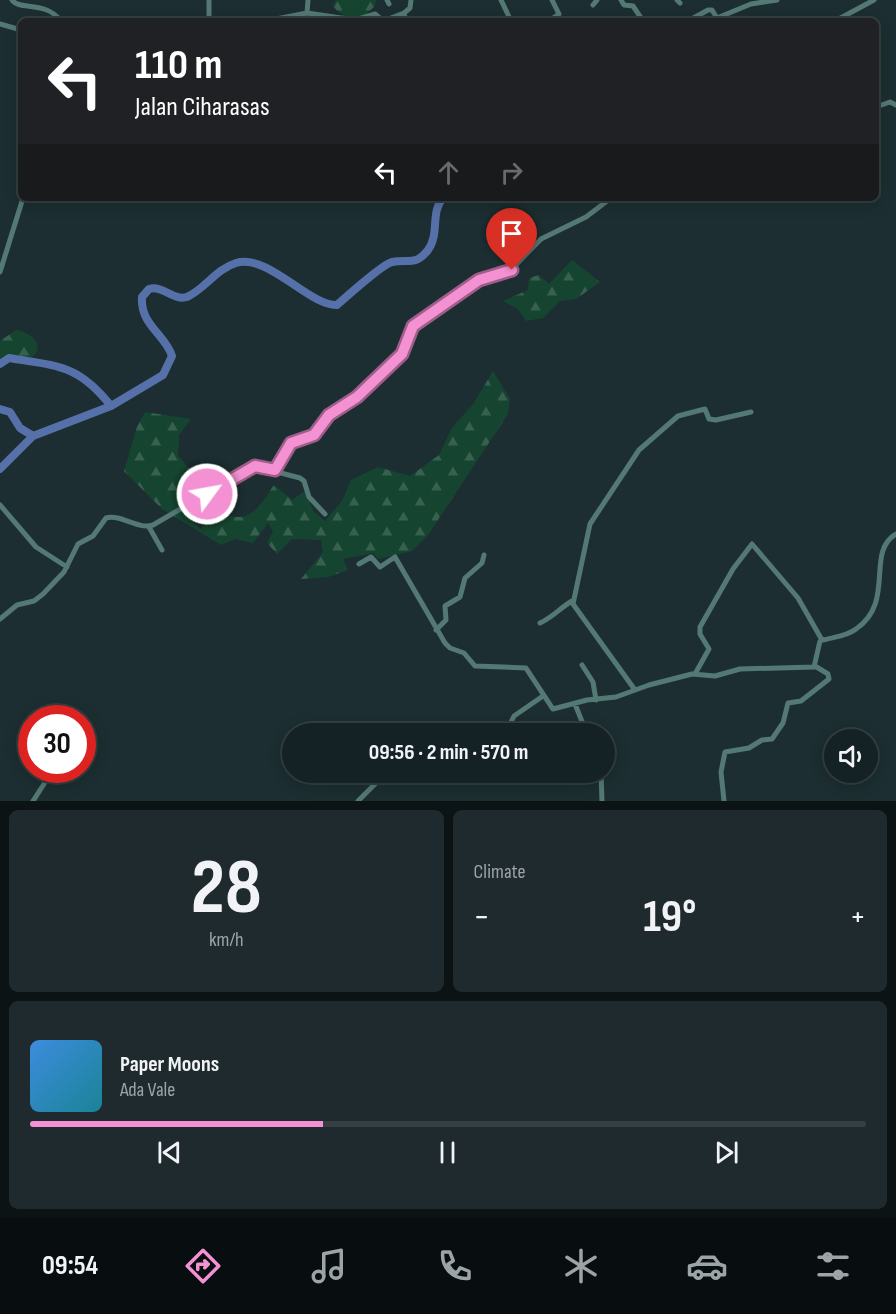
<!DOCTYPE html>
<meta charset="utf-8">
<style>
:root{--surface:#152225;--page:#1e2a2d;--text:#f1f3f6;--muted:#9da4a7;--line:#343f42;--accent:#f491d3}
body{margin:0;font-family:"Sofia Sans Condensed",sans-serif;background:var(--page);color:var(--text);height:100vh;display:flex;flex-direction:column;font-size:22px;white-space:nowrap}
*{box-sizing:border-box;margin:0}
p{font-size:20px;color:var(--muted)}
.icon{flex:none;width:33px;height:33px;fill:none;stroke:currentColor;stroke-width:2;stroke-linecap:round;stroke-linejoin:round}
.map{position:relative;height:801px;overflow:hidden}
.sheet{display:flex;flex-direction:column;gap:9px;padding:9px;background:#0c1314;flex:1}
.sheet>*{flex:none}
.banner{position:absolute;left:18px;top:18px;width:861px;height:183px;border-radius:9px;box-shadow:0 3px 15px #0003,0 0 0 2px var(--line);background:#202124;color:#fff;overflow:hidden}
.controls{position:absolute;left:824px;top:729px;display:grid;gap:12px}
.controls a{display:grid;place-items:center;width:54px;height:54px;border-radius:50%;background:var(--surface);box-shadow:0 3px 15px #0003,0 0 0 2px var(--line);font-size:30px}
.speed{position:absolute;left:18px;top:705px;display:flex;gap:12px;font-size:30px;font-weight:700;text-align:center}
.speed>*{display:grid;place-content:center;width:78px;height:78px;border-radius:50%;background:var(--surface);box-shadow:0 3px 15px #0003,0 0 0 2px var(--line);line-height:1}
.speed .limit{border:9px solid #d22;background:#fff;color:#111}
.pin{position:absolute;display:grid;place-items:center;width:51px;height:51px;color:#fff;margin:-62px -26px;border-radius:50% 50% 50% 0;rotate:-45deg;box-shadow:0 0 6px #0007}
.pin .icon{rotate:45deg}
.me{position:absolute;width:66px;margin:-33px;rotate:58deg;stroke-linejoin:round;filter:drop-shadow(0 0 4px #0008)}
.turn{display:flex;align-items:center;gap:21px;height:126px;padding:0 18px;font-size:27px}
.turn .icon{width:78px;height:78px;stroke-width:2.5}
.turn b{display:block;font-size:42px;line-height:51px}
.lanes{display:flex;align-items:center;height:57px;padding:0 18px;background:#0003;justify-content:center;gap:30px;direction:ltr}
.lanes .off{opacity:.35}
.big{font-size:45px;font-weight:700;line-height:1.1}
.sheet .widget{flex:1;display:flex;flex-direction:column;justify-content:center;gap:9px;min-width:0;padding:0 21px;border-radius:9px;background:var(--page)}
.sheet .dial{align-items:center;gap:0}
.dial b{font-size:78px;line-height:1}
.song{display:flex;align-items:center;gap:18px}
.cover{width:72px;height:72px;border-radius:9px;background:linear-gradient(135deg,hsl(210 70% 55%),hsl(190 70% 35%))}
.played{height:6px;border-radius:3px;background:linear-gradient(90deg,var(--accent) 35%,var(--line) 35%)}
.keys{display:flex;justify-content:space-around;direction:ltr}
.heat{display:flex;justify-content:space-between;align-items:center;font-size:33px;direction:ltr}
.sheet .tiles{flex:1;display:grid;gap:9px;grid-template-columns:1fr 1fr}
.widget:last-child{grid-column:span 2}
.trip{position:absolute;left:282px;top:723px;width:333px;height:60px;border-radius:30px;background:var(--surface);box-shadow:0 3px 15px #0003,0 0 0 2px var(--line);font-weight:700;line-height:60px;text-align:center}
.tabs{display:flex;height:96px;justify-content:space-around;align-items:center;background:#080e0f;color:var(--muted)}
.tabs .icon{width:42px;height:42px}
.tabs .active{color:var(--accent)}
.tabs b{font-size:27px;color:var(--text)}
.map>svg:first-child{display:block}
.forest{fill:url(#forest-firs)}
.lines{fill:none;stroke-linecap:round;stroke-linejoin:round}
.river{stroke:#5671a9;stroke-width:8}
.street{stroke:#547975;stroke-width:5}
.route-casing{stroke:#9f5e89;stroke-width:15}
.route{stroke:#f491d3;stroke-width:10}
</style>
<div class="map">
<svg width="896" height="801" viewBox="0 0 896 801">
<defs>
<pattern id="forest-firs" width="22" height="20" patternUnits="userSpaceOnUse" patternTransform="scale(1.5)"><rect width="22" height="20" fill="#154530"/><path d="M5 1l3.5 6h-7zM16 11l3.5 6h-7z" fill="#37604e"/></pattern>
</defs>
<rect width="100%" height="100%" fill="#1c2e31"/>
<path class="forest" d="M336 0H376L375 6 364 16 344 19 342 13H339L333 6Z
M572 260 600 282 576 299 560 301 543 318 526 321 518 309 503 301 528 290 529 278 539 275 549 284Z
M16 330C27 331 47 344 33 356 29 360 9 356 0 360V341Z
M493 371 510 399 508 414 428 535 412 551 378 559 373 553 343 559 348 570 328 577 301 579 323 552 321 540 292 539 277 554 267 543 273 531 268 523 253 543 235 539 221 545 162 509 124 471 137 427 145 412 191 419 179 435 178 455 195 476 197 497 188 517 201 529 210 514 222 504 229 516C253 522 262 502 274 485L292 500 305 491 314 512 325 521 342 501 351 480 378 467 410 476 439 455 452 428 474 403Z"/>
<g class="lines">
<path class="river" d="M0 364 9 358C57 366 78 364 111 406
M0 409 10 412 20 428 33 436
M0 469 33 436 111 406 163 375 172 356C165 334 140 325 142 297L149 289C163 285 173 301 187 297 205 289 216 269 236 263 268 253 309 306 337 305 346 297 383 264 392 262 408 259 416 266 428 250 440 234 430 212 443 198"/>
<path class="street" d="M12 0C20 11 45 0 61 21
M387 0 389 4
M501 0 511 21
M621 0 624 5 633 6 643 21
M677 0 680 3
M593 5 597 0
M307 13 355 20 375 14 382 20
M209 21V0
M266 21 307 13 308 0
M383 21 404 13
M406 21 404 13 410 8 411 0
M549 21 559 14 552 0
M688 21 708 10H712L717 18 751 4 777 0
M835 21 874 0
M0 24 21 30
M876 107 890 102 896 105
M0 272 23 198
M275 470 291 443 314 435 329 415 357 397 402 354 413 326 479 280 509 272 541 239 586 217 611 198
M0 505 36 547 67 567
M149 527 162 550
M359 564 371 557 380 567 395 557 445 643 450 648 464 653 475 666 526 668 553 709 587 700 616 697 649 685 692 674 715 676 740 669 814 667 820 641C832 637 846 637 856 629 896 602 865 552 896 534
M0 619 17 605 34 601 43 594 64 572 78 544 93 536 106 518C122 514 137 530 153 525L254 466 300 478 304 481 309 497 325 514
M540 623C553 617 560 608 572 601
M436 630 446 620 445 606 460 597 465 578 482 563 484 555
M582 665 593 682 596 700
M695 674 709 649 700 634V627L733 569 752 544 798 598 822 640
M635 690 573 604 590 524 639 450 678 416 705 409 709 419 716 420 751 412
M575 704 587 734
M505 734 514 716 543 696
M82 749 89 743
M601 772 602 801
M33 801 53 770
M358 801 377 782 403 772
M724 801 721 772 725 752 749 748 762 740 772 739 783 723 788 703 801 701 829 679 828 674 815 666"/>
</g>
<g class="lines">
<defs>
<path id="route" d="M207 494 255 466 275 470 291 443 314 435 329 415 357 397 402 354 413 326 479 280 512 270"/>
</defs>
<use href="#route" class="route-casing"/>
<use href="#route" class="route"/>
</g>
</svg>
<div class="controls">
<a><svg class="icon" aria-label="sound" viewBox="0 0 24 24"><path d="M4 9h4l5-4v14l-5-4H4zM17 9q2 3 0 6"/></svg></a>
</div>
<div class="speed"><div class="limit">30</div></div>
<div class="pin" style="left:512px;top:270px;background:#d93025"><svg class="icon" aria-label="arrive" viewBox="0 0 24 24"><path d="M6 21V4h12l-3 4 3 4H6"/></svg></div>
<svg class="me" style="left:207px;top:494px" viewBox="-20 -20 40 40"><circle r="17" fill="#f491d3" stroke="#fff" stroke-width="3"/><path d="M0-11L8 9 0 5-8 9z" fill="#fff"/></svg>
<div class="trip">09:56 · 2 min · 570 m</div>
<div class="banner">
<div class="turn"><svg class="icon" aria-label="left" viewBox="0 0 24 24"><path d="M17 20v-9H6M10 6l-5 5 5 5"/></svg><div><b>110 m</b>Jalan Ciharasas</div></div>
<div class="lanes"><svg class="icon" aria-label="left" viewBox="0 0 24 24"><path d="M17 20v-9H6M10 6l-5 5 5 5"/></svg><svg class="icon off" aria-label="ahead" viewBox="0 0 24 24"><path d="M12 20V5M6 11l6-6 6 6"/></svg><svg class="icon off" aria-label="right" viewBox="0 0 24 24"><path d="M7 20v-9h11M14 6l5 5-5 5"/></svg></div>
</div>
</div>
<section class="sheet">
<div class="tiles">
<div class="widget dial"><b>28</b><p>km/h</p></div>
<div class="widget"><p>Climate</p>
<div class="heat"><a>−</a><b class="big">19°</b><a>+</a></div>
</div>
<div class="widget">
<div class="song"><i class="cover"></i><div><b>Paper Moons</b><p>Ada Vale</p></div></div>
<div class="played"></div>
<div class="keys"><svg class="icon" aria-label="previous" viewBox="0 0 24 24"><path d="M18 5L8 12l10 7zM5 5v14"/></svg><svg class="icon" aria-label="pause" viewBox="0 0 24 24"><path d="M8 5v14M16 5v14"/></svg><svg class="icon" aria-label="next" viewBox="0 0 24 24"><path d="M6 5l10 7-10 7zM19 5v14"/></svg></div>
</div>
</div>
</section>
<nav class="tabs">
<b>09:54</b>
<svg class="icon active" aria-label="directions" viewBox="0 0 24 24"><path d="M12 3l9 9-9 9-9-9zM9 14v-3h6M13 9l2 2-2 2"/></svg>
<svg class="icon" aria-label="music" viewBox="0 0 24 24"><path d="M9 18V5l10-2v13"/><circle cx="6" cy="18" r="3"/><circle cx="16" cy="16" r="3"/></svg>
<svg class="icon" aria-label="phone" viewBox="0 0 24 24"><path d="M5 4h4l2 5-3 2q2 4 5 5l2-3 5 2v4C11 20 4 13 5 4z"/></svg>
<svg class="icon" aria-label="climate" viewBox="0 0 24 24"><path d="M12 3v18M4 7l16 10M4 17L20 7"/></svg>
<svg class="icon" aria-label="car" viewBox="0 0 24 24"><path d="M5 17H2v-5l4-1 3-4h7l3 4 3 1v5h-3M9 17h6M6 11h13"/><circle cx="7" cy="17" r="2"/><circle cx="17" cy="17" r="2"/></svg>
<svg class="icon" aria-label="filters" viewBox="0 0 24 24"><path d="M4 7h16M4 17h16"/><circle cx="9" cy="7" r="2"/><circle cx="15" cy="17" r="2"/></svg>
</nav>
